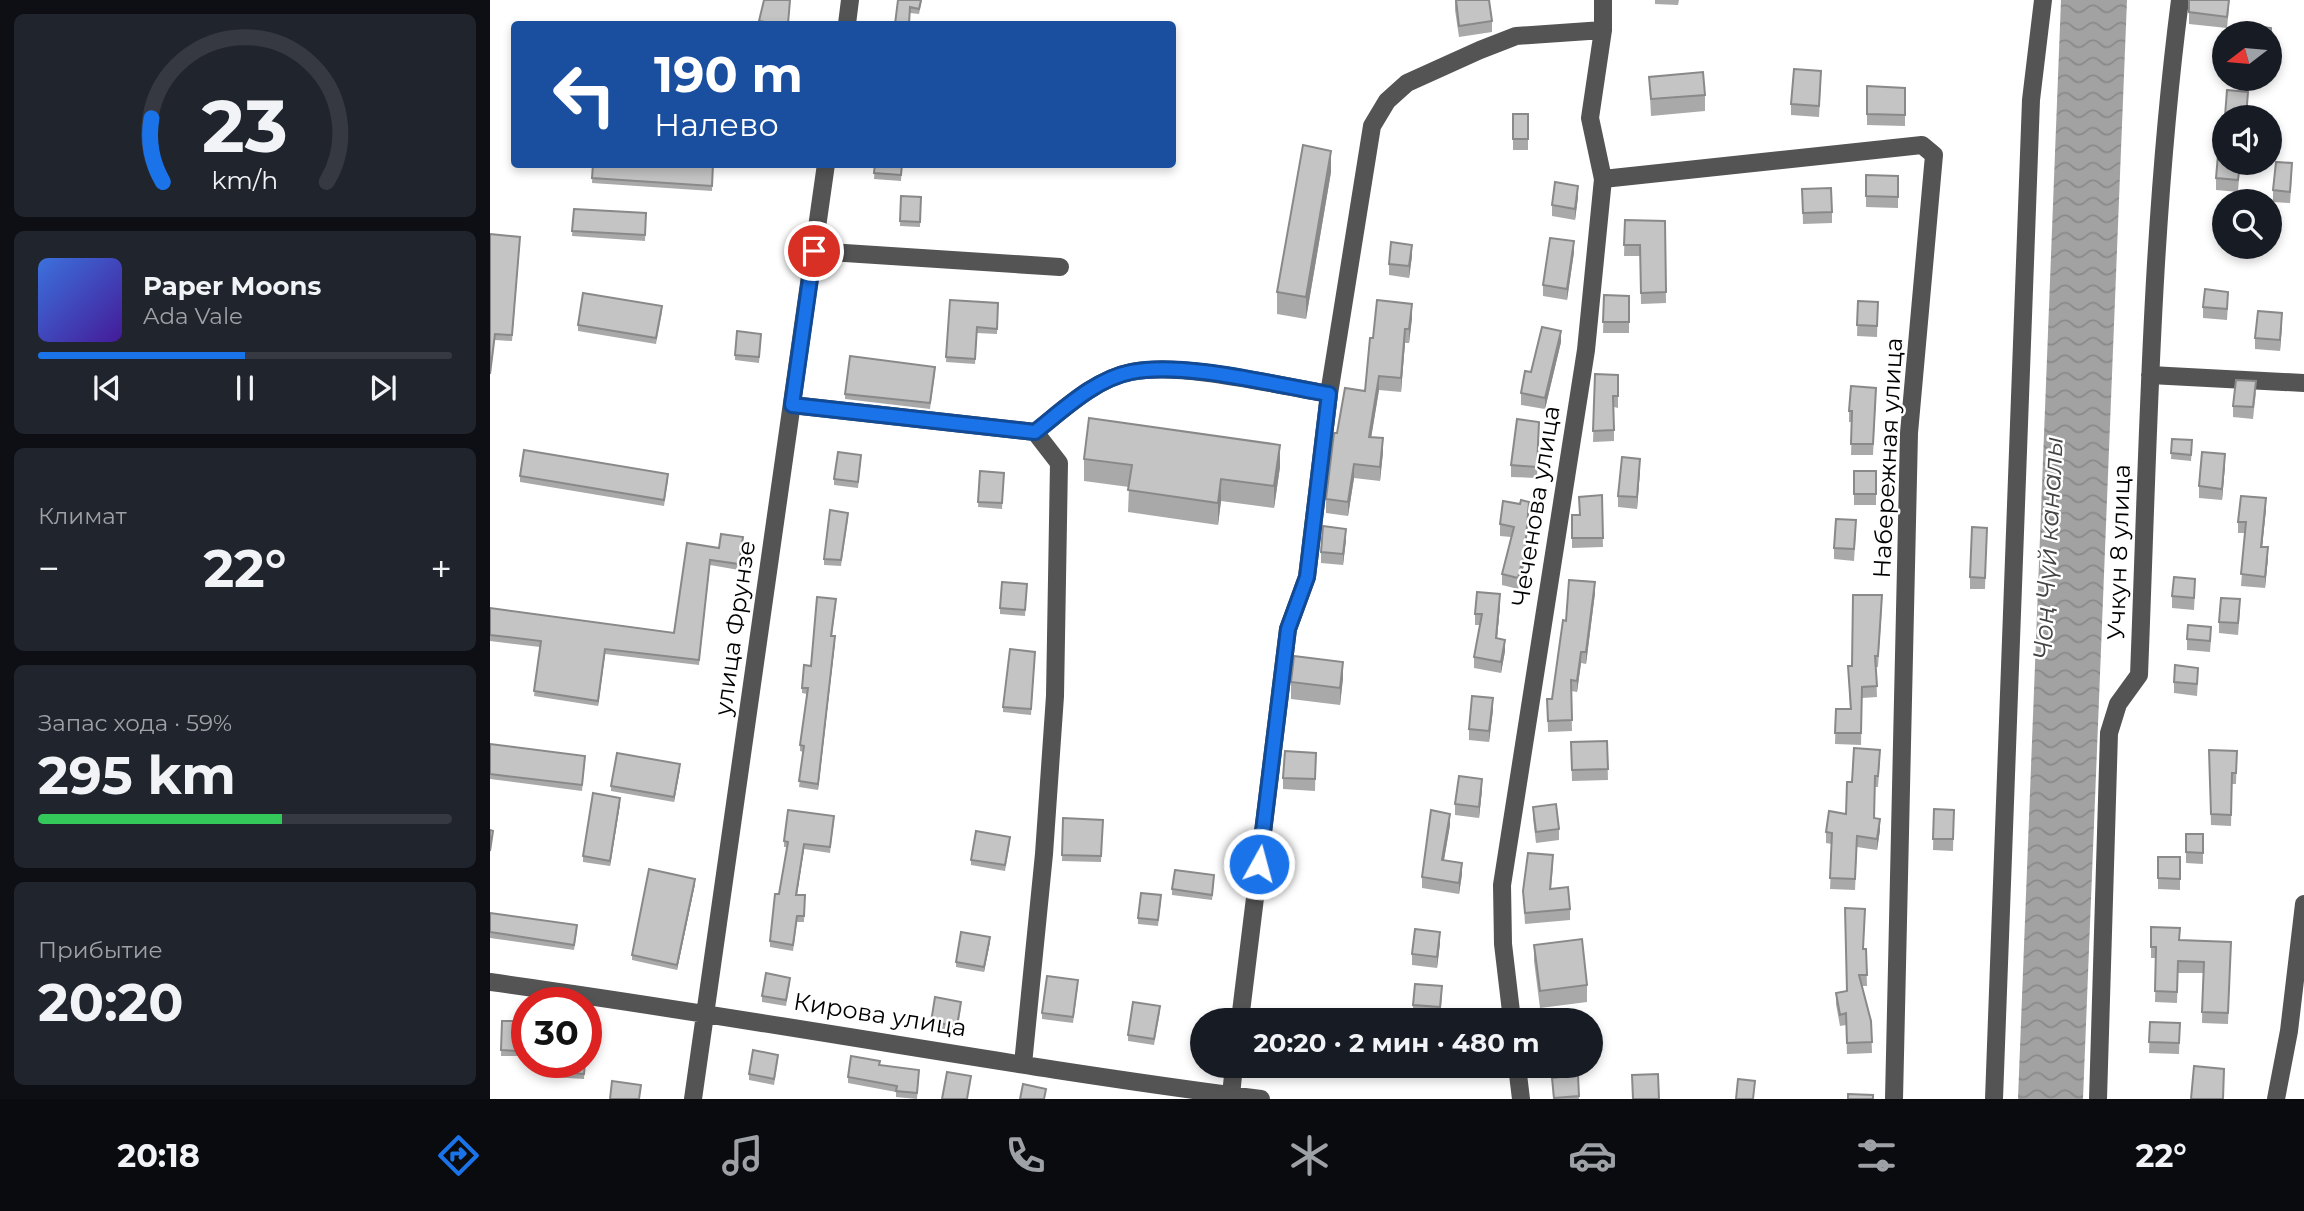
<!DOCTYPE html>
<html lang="ru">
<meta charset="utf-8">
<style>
:root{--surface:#171b24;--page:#20242c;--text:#f1f3f6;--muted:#9ea1a6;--line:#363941;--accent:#1a73e8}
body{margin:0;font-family:Montserrat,sans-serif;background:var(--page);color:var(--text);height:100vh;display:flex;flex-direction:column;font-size:26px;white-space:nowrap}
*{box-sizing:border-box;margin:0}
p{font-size:23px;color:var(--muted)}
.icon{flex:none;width:38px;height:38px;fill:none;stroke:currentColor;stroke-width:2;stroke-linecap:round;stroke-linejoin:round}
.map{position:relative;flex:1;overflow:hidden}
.panel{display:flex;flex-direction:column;gap:14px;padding:14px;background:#0d0f14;width:490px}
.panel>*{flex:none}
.top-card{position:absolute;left:21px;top:21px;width:665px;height:147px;border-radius:7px;box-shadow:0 4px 10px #0003;background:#1a4fa0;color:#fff;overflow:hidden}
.needle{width:46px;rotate:254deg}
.fabs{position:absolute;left:1722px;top:21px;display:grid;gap:14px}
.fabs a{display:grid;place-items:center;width:70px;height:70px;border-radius:50%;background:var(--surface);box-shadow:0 4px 10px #0003;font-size:35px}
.speed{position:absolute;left:21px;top:987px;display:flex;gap:14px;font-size:35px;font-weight:700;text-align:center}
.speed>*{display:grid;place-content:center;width:91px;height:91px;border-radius:50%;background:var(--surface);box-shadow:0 4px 10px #0003;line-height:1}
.speed .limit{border:10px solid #d22;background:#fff;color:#111}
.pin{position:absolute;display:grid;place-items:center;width:60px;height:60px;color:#fff;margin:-30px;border:4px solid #fff;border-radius:50%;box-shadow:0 2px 7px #0007}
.me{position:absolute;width:77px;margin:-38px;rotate:7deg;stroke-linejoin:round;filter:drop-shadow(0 0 5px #0008)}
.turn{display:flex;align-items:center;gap:24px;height:147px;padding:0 28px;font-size:32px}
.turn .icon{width:91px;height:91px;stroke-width:2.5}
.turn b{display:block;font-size:49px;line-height:60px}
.big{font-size:52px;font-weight:700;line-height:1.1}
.panel .card{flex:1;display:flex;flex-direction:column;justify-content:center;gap:10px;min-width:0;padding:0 24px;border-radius:10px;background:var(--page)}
.panel .dial{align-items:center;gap:0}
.dial svg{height:182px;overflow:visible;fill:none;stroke:var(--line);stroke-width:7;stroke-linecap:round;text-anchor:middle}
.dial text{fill:var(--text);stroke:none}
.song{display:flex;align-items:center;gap:21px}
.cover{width:84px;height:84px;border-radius:10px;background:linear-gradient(135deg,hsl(220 70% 55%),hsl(260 70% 35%))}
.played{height:7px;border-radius:4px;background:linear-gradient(90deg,var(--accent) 50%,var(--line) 50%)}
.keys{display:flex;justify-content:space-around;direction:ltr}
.heat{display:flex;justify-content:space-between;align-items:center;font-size:38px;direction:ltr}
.charge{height:10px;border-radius:5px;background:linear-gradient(90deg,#34c759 59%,var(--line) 0)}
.trip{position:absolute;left:700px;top:1008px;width:413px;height:70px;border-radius:35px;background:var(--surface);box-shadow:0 4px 10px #0003;font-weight:700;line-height:70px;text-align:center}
.tab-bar{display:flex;height:112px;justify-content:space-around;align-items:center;background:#090b0e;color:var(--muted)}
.tab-bar .icon{width:49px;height:49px}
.tab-bar .active{color:var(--accent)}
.tab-bar b{font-size:32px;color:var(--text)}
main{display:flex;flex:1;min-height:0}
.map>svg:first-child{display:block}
.water{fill:url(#water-waves)}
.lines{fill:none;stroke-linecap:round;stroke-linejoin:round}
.minor{stroke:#545454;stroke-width:18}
.wall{fill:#a9a9a9}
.shaded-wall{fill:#898989}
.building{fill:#c4c4c4;stroke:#898989;stroke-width:2}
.route-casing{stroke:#114b97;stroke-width:18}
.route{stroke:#1a73e8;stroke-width:12}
.labels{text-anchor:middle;stroke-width:5;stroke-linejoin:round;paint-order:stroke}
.street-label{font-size:24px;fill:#000;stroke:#fff}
.water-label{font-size:26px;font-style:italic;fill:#434343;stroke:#fff}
</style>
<main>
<section class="panel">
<div class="card dial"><svg viewBox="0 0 100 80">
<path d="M14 69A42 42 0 1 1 86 69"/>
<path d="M14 69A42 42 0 0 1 9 41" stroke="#1a73e8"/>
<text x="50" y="56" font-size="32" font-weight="700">23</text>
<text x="50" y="72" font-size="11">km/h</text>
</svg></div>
<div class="card">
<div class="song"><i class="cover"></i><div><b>Paper Moons</b><p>Ada Vale</p></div></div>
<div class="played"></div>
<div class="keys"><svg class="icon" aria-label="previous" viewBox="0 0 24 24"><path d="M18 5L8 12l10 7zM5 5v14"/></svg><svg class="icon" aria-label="pause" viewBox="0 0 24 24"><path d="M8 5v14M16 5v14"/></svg><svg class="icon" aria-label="next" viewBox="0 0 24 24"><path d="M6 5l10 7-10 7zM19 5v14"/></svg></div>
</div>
<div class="card"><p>Климат</p>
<div class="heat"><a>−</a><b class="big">22°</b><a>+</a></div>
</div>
<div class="card"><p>Запас хода · 59%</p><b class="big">295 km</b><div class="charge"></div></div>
<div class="card"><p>Прибытие</p><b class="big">20:20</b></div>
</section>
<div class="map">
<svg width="1814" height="1099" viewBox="0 0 1814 1099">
<defs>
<pattern id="water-waves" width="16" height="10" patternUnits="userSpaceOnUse" patternTransform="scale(1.75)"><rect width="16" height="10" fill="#a2a2a2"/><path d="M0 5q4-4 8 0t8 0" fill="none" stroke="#8a8a8a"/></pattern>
</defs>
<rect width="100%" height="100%" fill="#fff"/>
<path class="water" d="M1571 0H1637L1593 1099H1528Z"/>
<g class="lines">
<path class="minor" d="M357 24 360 0
M1113 179 1432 145 1444 155 1419 433 1404 1099
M324 251 570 267
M1660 375 1814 383
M302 405 545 432C573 410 605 379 641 372 693 362 785 385 839 394
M0 982C258 1017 513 1066 771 1099
M750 1020 798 629 817 577 839 394 882 126 897 101 917 83 990 50 1026 36 1113 30
M1022 1020 1013 944 1012 885 1096 350 1113 179 1100 118 1113 30V0
M533 1064 554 854 565 696 569 463 545 432
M1027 1066 1031 1099
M741 1095 744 1066
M203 1099 336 164
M1504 1099 1541 100 1553 0
M1608 1099 1619 733 1628 704 1649 675C1658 450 1661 224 1690 0
M1786 1099 1799 1031 1814 904"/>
</g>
<path class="wall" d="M408 0H432L429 14 420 13Z
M965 0 1002 21V32L969 37 965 10Z
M1165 0H1189L1188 5 1165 4Z
M1699 0 1739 8 1737 28 1699 24Z
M269 21 299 24H269Z
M1159 77 1215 95V111L1161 116Z
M1331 82 1329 117 1301 115V104Z
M1377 86 1415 88V126L1377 125Z
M1023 114H1038V150H1023Z
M1750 163 1748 192 1726 190V178Z
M103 164H223L222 191 102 183Z
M385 164H412L411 181 384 179Z
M841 172 816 319 787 314V292Z
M1802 174 1800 203 1783 202V190Z
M1376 175 1408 176V208L1376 207Z
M1312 189 1342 212V223L1313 224Z
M411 196 431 197 430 227 410 226Z
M1088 197 1085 220 1062 216V205Z
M84 209 156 213 155 241 82 236Z
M1135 220 1175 221 1176 303 1151 304 1150 256H1134Z
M0 234 30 242 22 341 5 340Z
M1084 252 1077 300 1053 296V285Z
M922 256 919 278 899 275V264Z
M1114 295 1139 296V333H1113Z
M460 300 508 303 507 334 487 333 485 364 456 362Z
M1368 301 1388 302 1387 337 1367 336Z
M1738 303 1737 320 1713 318V307Z
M172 312 166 344 88 331V325Z
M922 318 919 343H915L911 392 889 390 881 437 893 452 890 481 864 478 858 516 836 513V499L847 433 875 391 883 338Z
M1792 324 1790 351 1765 349V338Z
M271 339 269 363 245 360V355Z
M1071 342 1055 409 1031 405V393L1041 372Z
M445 373 440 409 355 399V394Z
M1105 374 1128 375V408L1124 407V441L1103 442Z
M1766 392 1763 419 1743 417V406Z
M1386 399 1383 455H1361L1362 422H1359V411Z
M1049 433 1047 478 1021 477V465Z
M1682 439 1702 446 1701 461 1681 459Z
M594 459 790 467 784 508 731 501 728 525 638 512 639 487 594 481Z
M371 460 368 488 344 485V479Z
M1735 465 1732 500 1709 498V486Z
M1150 470 1147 509 1128 507V496Z
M490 471 514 473 512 509 488 507Z
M1364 471H1386V505H1364Z
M30 476 178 480 174 506 30 482Z
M1112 495 1113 547 1082 548V515H1090L1089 497Z
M1030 504 1039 513 1035 561 1028 589 1012 585V574L1021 537 1010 536V524Z
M1776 509 1772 547 1778 558 1775 588 1751 586 1755 533H1748V522Z
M358 519 351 566 334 565V559Z
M1497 528 1495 589H1480V577Z
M1366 531 1364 561 1344 559V548Z
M856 540 853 565 831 563V552Z
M197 543 229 548 253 543 249 570 220 565 209 665 115 654 108 706 44 696 50 647 0 641V608L184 633Z
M537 584 535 616 510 614V608Z
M1705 590 1704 610 1682 608V596Z
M1105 593 1096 664 1091 663 1087 692 1081 691 1082 731 1058 732 1057 699H1062L1076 621Z
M346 604 342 636 345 642 328 790 309 787 313 752 310 751V745L317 694 312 693V688Z
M1010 606 1007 638 1015 651 1011 673 984 668V657L990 625H985V614Z
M1392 606 1388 667H1386L1387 697 1372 698 1371 745 1345 744 1346 709H1360L1358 666H1362Z
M1750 611 1748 635 1729 633V622Z
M1697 639H1721L1720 652 1697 650Z
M545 658 541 715 513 712V707Z
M853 678 850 705 801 699V682Z
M1708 679 1707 696 1684 693V682Z
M1003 710 999 742 979 740V729Z
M1117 741 1118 780 1082 781 1081 742Z
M0 744 95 761 92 791 0 779Z
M1719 750 1747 751 1746 784H1742L1741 826 1721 825Z
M826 753 825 791 793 789V778Z
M1390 761 1388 787H1385V818L1390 830 1387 850 1367 847 1365 890 1340 889 1342 844 1336 843V832L1356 814Z
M190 769 184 802 121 791V786Z
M992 790 989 818 965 815V804Z
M130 804 120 866 93 862V856Z
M1043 807 1069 829V840L1046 843 1043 818Z
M1444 809 1464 810 1463 851 1443 850Z
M573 818 613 820 611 862 572 861Z
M344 821 340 853 314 849 307 895H315L314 922H307L303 951 280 947V941L297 847H294V841Z
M960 825 954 860 972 874 969 894 932 888V877Z
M1696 834H1713V864L1696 863Z
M520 842 515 871 481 865V860Z
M1690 857V890L1668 889V878Z
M1063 866 1061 889 1080 909V920L1035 924 1033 891Z
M724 881 722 900 682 895V889Z
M205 884 187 970 142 960V955Z
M671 901 668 926 648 924V918Z
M0 913 87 931 84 950 0 938Z
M1375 920 1373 949H1376L1377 986H1372L1381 1021 1382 1053 1357 1054 1356 1025 1350 1026 1346 1004V993L1356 991Z
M1690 940 1741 942 1738 1024 1712 1023 1713 973H1688L1687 1003 1665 1002 1666 958H1661V947Z
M500 942 494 972 466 967V962Z
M950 943 947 968 922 965V954Z
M1044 945 1097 985V1002L1050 1008 1044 961Z
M300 983 296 1006 272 1002V996Z
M588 986 583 1023 552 1019V1013Z
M952 997 950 1019 923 1016V1005Z
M471 1007 467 1032 441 1027V1022Z
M670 1012 664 1045 638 1041V1035Z
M12 1021H29L28 1056H11Z
M1660 1022 1690 1023 1689 1054 1659 1053Z
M288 1060 284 1085 259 1080V1074Z
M61 1062H95L94 1079 61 1077Z
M390 1065 429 1075 427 1099 406 1097V1092L358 1083V1077Z
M906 1066H931L930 1074 906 1071Z
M1088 1075 1089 1099H1063L1062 1078Z"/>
<path class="shaded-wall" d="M841 151V172L816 319V297Z
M1088 186V197L1085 220V209Z
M1084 241V252L1077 300V289Z
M922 245V256L919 278V266Z
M922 304V318L919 343V329Z
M1792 313V324L1790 351V340Z
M915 329V343L911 392V378Z
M1071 331V342L1055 409V398Z
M889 376V390L879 451V437Z
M893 438V452L890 481V467Z
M790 445V467L784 508V486Z
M1735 454V465L1732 500V489Z
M1150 459V470L1147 509V497Z
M864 464V478L858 516V502Z
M731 479V501L728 525V503Z
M1776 498V509L1771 558V547Z
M1039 502 1035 561 1028 589V578Z
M856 529V540L853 565V554Z
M1778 547V558L1775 588V577Z
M1105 582V593L1096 664V652Z
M1010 594V606L1006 649V638Z
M345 636V642L328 790V784Z
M1015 640V651L1011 673V662Z
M115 649V654L108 706V701Z
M1091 652V663L1087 692V681Z
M853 662V678L850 705V688Z
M1003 698V710L999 742V731Z
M190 764V769L184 802V797Z
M992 779V790L989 818V807Z
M130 798V804L120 866V861Z
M960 814V825L952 871V860Z
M1390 819V830L1387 850V839Z
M314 844V849L306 900V895Z
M972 863V874L969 894V883Z
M205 879V884L187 970V965Z
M950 932V943L947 968V957Z
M500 937V942L494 972V967Z"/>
<path class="building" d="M274 0H300L298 24H281V23L269 21Z
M408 0H431L429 9 420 7 419 24H405Z
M966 0H999L1002 21 969 26Z
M1699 0H1739L1737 17 1699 12Z
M1765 26 1781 28 1780 40V33H1765Z
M1304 69 1331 71 1329 106 1301 104Z
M1213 72 1215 95 1161 99 1159 77Z
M1377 86 1415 88V115L1377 114Z
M1737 90 1758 92 1756 117 1735 116Z
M1023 114H1038V139H1023Z
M813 145 841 151 816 297 787 292Z
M1728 155 1734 156V163H1750L1748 180 1726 178Z
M1786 162 1802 163 1800 192 1783 190Z
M103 164H223L222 186 102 178Z
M385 164H412L411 175 384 173Z
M1376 175 1408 176V197L1376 196Z
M1065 182 1088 186 1085 209 1062 205Z
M1341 188 1342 212 1313 213 1312 189Z
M411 196 431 197 430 222 410 221Z
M84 209 156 213 155 235 82 231Z
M1135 220 1175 221 1176 292 1151 293 1150 245H1134Z
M0 234 30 237 22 335 5 334 0 374Z
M1060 238 1084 241 1077 289 1053 285Z
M901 242 922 245 919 266 899 264Z
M1715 289 1738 292 1737 309 1713 307Z
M93 293 172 306 166 338 88 325Z
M1114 295 1139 296V322H1113Z
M460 300 508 303 507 329 487 327 485 359 456 357Z
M887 300 922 304 919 329H915L911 378 889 376 879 437 893 438 890 467 864 464 858 502 836 499 844 433H847L855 388 875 391 880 338H883Z
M1368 301 1388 302 1387 326 1367 325Z
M1768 311 1792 313 1790 340 1765 338Z
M1052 327 1071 331 1055 398 1031 393 1035 371 1041 372Z
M247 331 271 334 269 357 245 355Z
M360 356 445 367 440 403 355 394Z
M1105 374 1128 375V396H1123L1124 430 1103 431Z
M1746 380 1766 381 1763 407 1743 406Z
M1361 386 1386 388 1383 444H1361L1362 411H1359Z
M599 418 790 445 784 486 731 479 728 503 638 490 642 465 594 459Z
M1027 419 1049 422 1047 467 1021 465Z
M1682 439 1702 440 1701 455 1681 453Z
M34 450 178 474 174 500 30 476Z
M348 452 371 455 368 482 344 479Z
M1712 452 1735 454 1732 489 1709 486Z
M1132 457 1150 459 1147 497 1128 496Z
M490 471 514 473 512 503 488 502Z
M1364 471H1386V494H1364Z
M1112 495 1113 538H1082V515H1090L1089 497Z
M1751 496 1776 498 1771 547H1778L1775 577 1751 574 1756 522H1748Z
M1031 500 1039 502 1035 550 1028 578 1012 574 1024 527 1010 524 1013 501 1030 504Z
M340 510 358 513 351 560 334 559Z
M1346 519 1366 520 1364 549 1344 548Z
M833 526 856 529 853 554 831 552Z
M1482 527 1497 528 1495 578 1480 577Z
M231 534 253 537 249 564 220 560 209 660 115 649 108 701 44 691 51 641 0 635V608L184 633 197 543 229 548Z
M1684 577 1705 579 1704 598 1682 596Z
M1079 580 1105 582 1096 652H1091L1087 681 1081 680 1082 720 1058 721 1057 699H1062L1073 620 1076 621Z
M512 582 537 584 535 610 510 608Z
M987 592 1010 594 1006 638 1015 640 1011 662 984 657 992 614H985Z
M1363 595H1392L1388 656H1385L1387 686 1372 687 1371 733H1345L1346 709H1361L1358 666H1362Z
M327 597 346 599 341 636H345L328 784 309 781 314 746 310 745 318 688H312L314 665 321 666Z
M1731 598 1750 599 1748 623 1729 622Z
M1698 625 1721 627 1720 641 1697 639Z
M520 649 545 652 541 709 513 707Z
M804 656 853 662 850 688 801 682Z
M1685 665 1708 668 1707 684 1684 682Z
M982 696 1003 698 999 731 979 729Z
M1117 741 1118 769 1082 770 1081 742Z
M0 744 95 756 92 785 0 774Z
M1364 748 1390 750 1388 776H1385L1384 818 1390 819 1387 839 1367 836 1365 879 1340 878 1342 833 1336 832 1339 811 1356 814 1357 782H1362Z
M1719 750 1747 751 1746 773H1742L1741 815 1721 814Z
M795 751 826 753 825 779 793 778Z
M127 753 190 764 184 797 121 786Z
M969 776 992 779 989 807 965 804Z
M103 793 130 798 120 861 93 856Z
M1066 804 1069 829 1046 832 1043 807Z
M1444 809 1464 810 1463 839H1443Z
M298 810 344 816 340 847 314 844 306 895H315L314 916H307L303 945 280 941 285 894H289L298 842 294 841Z
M941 810 960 814 952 860 972 863 969 883 932 877Z
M573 818 613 820 611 856 572 855Z
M0 830 3 831 0 851Z
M486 831 520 837 515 865 481 860Z
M1696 834H1713V853L1696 852Z
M1038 853 1063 855 1060 889 1078 887 1080 909 1035 913 1033 891Z
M1668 857H1690V879L1668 878Z
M159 869 205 879 187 965 142 955Z
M685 870 724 875 722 895 682 889Z
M651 893 671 895 668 920 648 918Z
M1355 908 1375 909 1373 949H1376L1377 975H1369L1381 1021 1382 1042 1357 1043 1356 1013 1350 1015 1346 993 1357 991Z
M0 913 87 925 84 945 0 932Z
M1661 927 1690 928 1689 940 1741 942 1738 1013 1712 1012 1714 962 1688 961 1687 992 1665 991 1666 947H1661Z
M925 929 950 932 947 957 922 954Z
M471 932 500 937 494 967 466 962Z
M1092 939 1097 985 1050 991 1044 945Z
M276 973 300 978 296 1000 272 996Z
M557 976 588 980 583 1017 552 1013Z
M925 984 952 986 950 1007 923 1005Z
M445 997 471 1002 467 1026 441 1022Z
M643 1002 670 1006 664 1039 638 1035Z
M12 1021H29L28 1051 11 1050Z
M1660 1022 1690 1023 1689 1043 1659 1042Z
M263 1050 288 1055 284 1079 259 1074Z
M361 1056 390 1061 389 1065 429 1070 427 1093 406 1091 407 1086 358 1077Z
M61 1062H95L94 1074 61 1071Z
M1704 1066 1734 1069 1733 1099H1701Z
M457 1072 481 1076 477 1099H452Z
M1168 1074 1169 1099H1143L1142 1075Z
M1088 1075 1089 1096 1064 1098 1062 1078Z
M1248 1079 1265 1081 1263 1099H1246Z
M122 1081 151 1085 149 1099H120Z
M533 1084 556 1089 554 1099H530Z
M1358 1094 1383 1095V1099H1358Z"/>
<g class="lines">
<defs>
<path id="route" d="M324 251 302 405 545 432C573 410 605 379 641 372 693 361 785 385 839 394L817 577 798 629 769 864"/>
</defs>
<use href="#route" class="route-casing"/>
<use href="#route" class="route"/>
</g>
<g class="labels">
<g class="street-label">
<text transform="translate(1398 458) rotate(-87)" y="8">Набережная улица</text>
<text transform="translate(1046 506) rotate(-81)" y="8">Чеченова улица</text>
<text transform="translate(1629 552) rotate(-88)" y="8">Учкун 8 улица</text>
<text transform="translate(245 628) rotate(-82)" y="8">улица Фрунзе</text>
<text transform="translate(390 1015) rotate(9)" y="8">Кирова улица</text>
</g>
<g class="water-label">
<text transform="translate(1558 548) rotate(-87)" y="9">Чоң Чүй каналы</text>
</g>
</g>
</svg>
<div class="fabs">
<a><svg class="needle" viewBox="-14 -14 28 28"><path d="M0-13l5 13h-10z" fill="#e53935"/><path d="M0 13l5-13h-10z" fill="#9ea1a6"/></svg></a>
<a><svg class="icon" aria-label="sound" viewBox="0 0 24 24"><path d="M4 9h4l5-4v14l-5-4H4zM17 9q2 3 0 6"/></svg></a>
<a><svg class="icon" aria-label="search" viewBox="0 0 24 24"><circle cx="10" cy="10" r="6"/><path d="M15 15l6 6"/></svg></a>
</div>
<div class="speed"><div class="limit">30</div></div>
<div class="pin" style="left:324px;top:251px;background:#d93025"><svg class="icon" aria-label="arrive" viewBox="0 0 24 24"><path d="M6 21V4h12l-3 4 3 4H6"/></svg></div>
<svg class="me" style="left:769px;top:864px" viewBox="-20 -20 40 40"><circle r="17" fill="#1a73e8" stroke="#fff" stroke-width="3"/><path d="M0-11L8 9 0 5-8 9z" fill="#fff"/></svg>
<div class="trip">20:20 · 2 мин · 480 m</div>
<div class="top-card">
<div class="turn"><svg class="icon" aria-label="left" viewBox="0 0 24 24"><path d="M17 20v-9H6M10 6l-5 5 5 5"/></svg><div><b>190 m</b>Налево</div></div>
</div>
</div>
</main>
<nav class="tab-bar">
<b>20:18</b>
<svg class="icon active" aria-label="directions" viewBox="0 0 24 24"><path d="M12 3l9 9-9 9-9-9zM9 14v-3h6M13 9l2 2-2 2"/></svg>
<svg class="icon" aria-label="music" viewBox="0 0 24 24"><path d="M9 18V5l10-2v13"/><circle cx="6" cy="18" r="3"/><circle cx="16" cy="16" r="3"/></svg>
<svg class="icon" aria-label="phone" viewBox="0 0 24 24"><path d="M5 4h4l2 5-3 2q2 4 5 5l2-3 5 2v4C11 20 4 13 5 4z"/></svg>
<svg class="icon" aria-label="climate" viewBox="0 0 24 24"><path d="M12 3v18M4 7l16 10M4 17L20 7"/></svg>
<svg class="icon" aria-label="car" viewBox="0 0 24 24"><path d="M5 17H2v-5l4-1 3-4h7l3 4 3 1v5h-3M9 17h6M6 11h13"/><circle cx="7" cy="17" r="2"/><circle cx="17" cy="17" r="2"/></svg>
<svg class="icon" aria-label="filters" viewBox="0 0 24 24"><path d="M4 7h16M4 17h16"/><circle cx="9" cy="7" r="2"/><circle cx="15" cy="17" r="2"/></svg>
<b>22°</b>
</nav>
